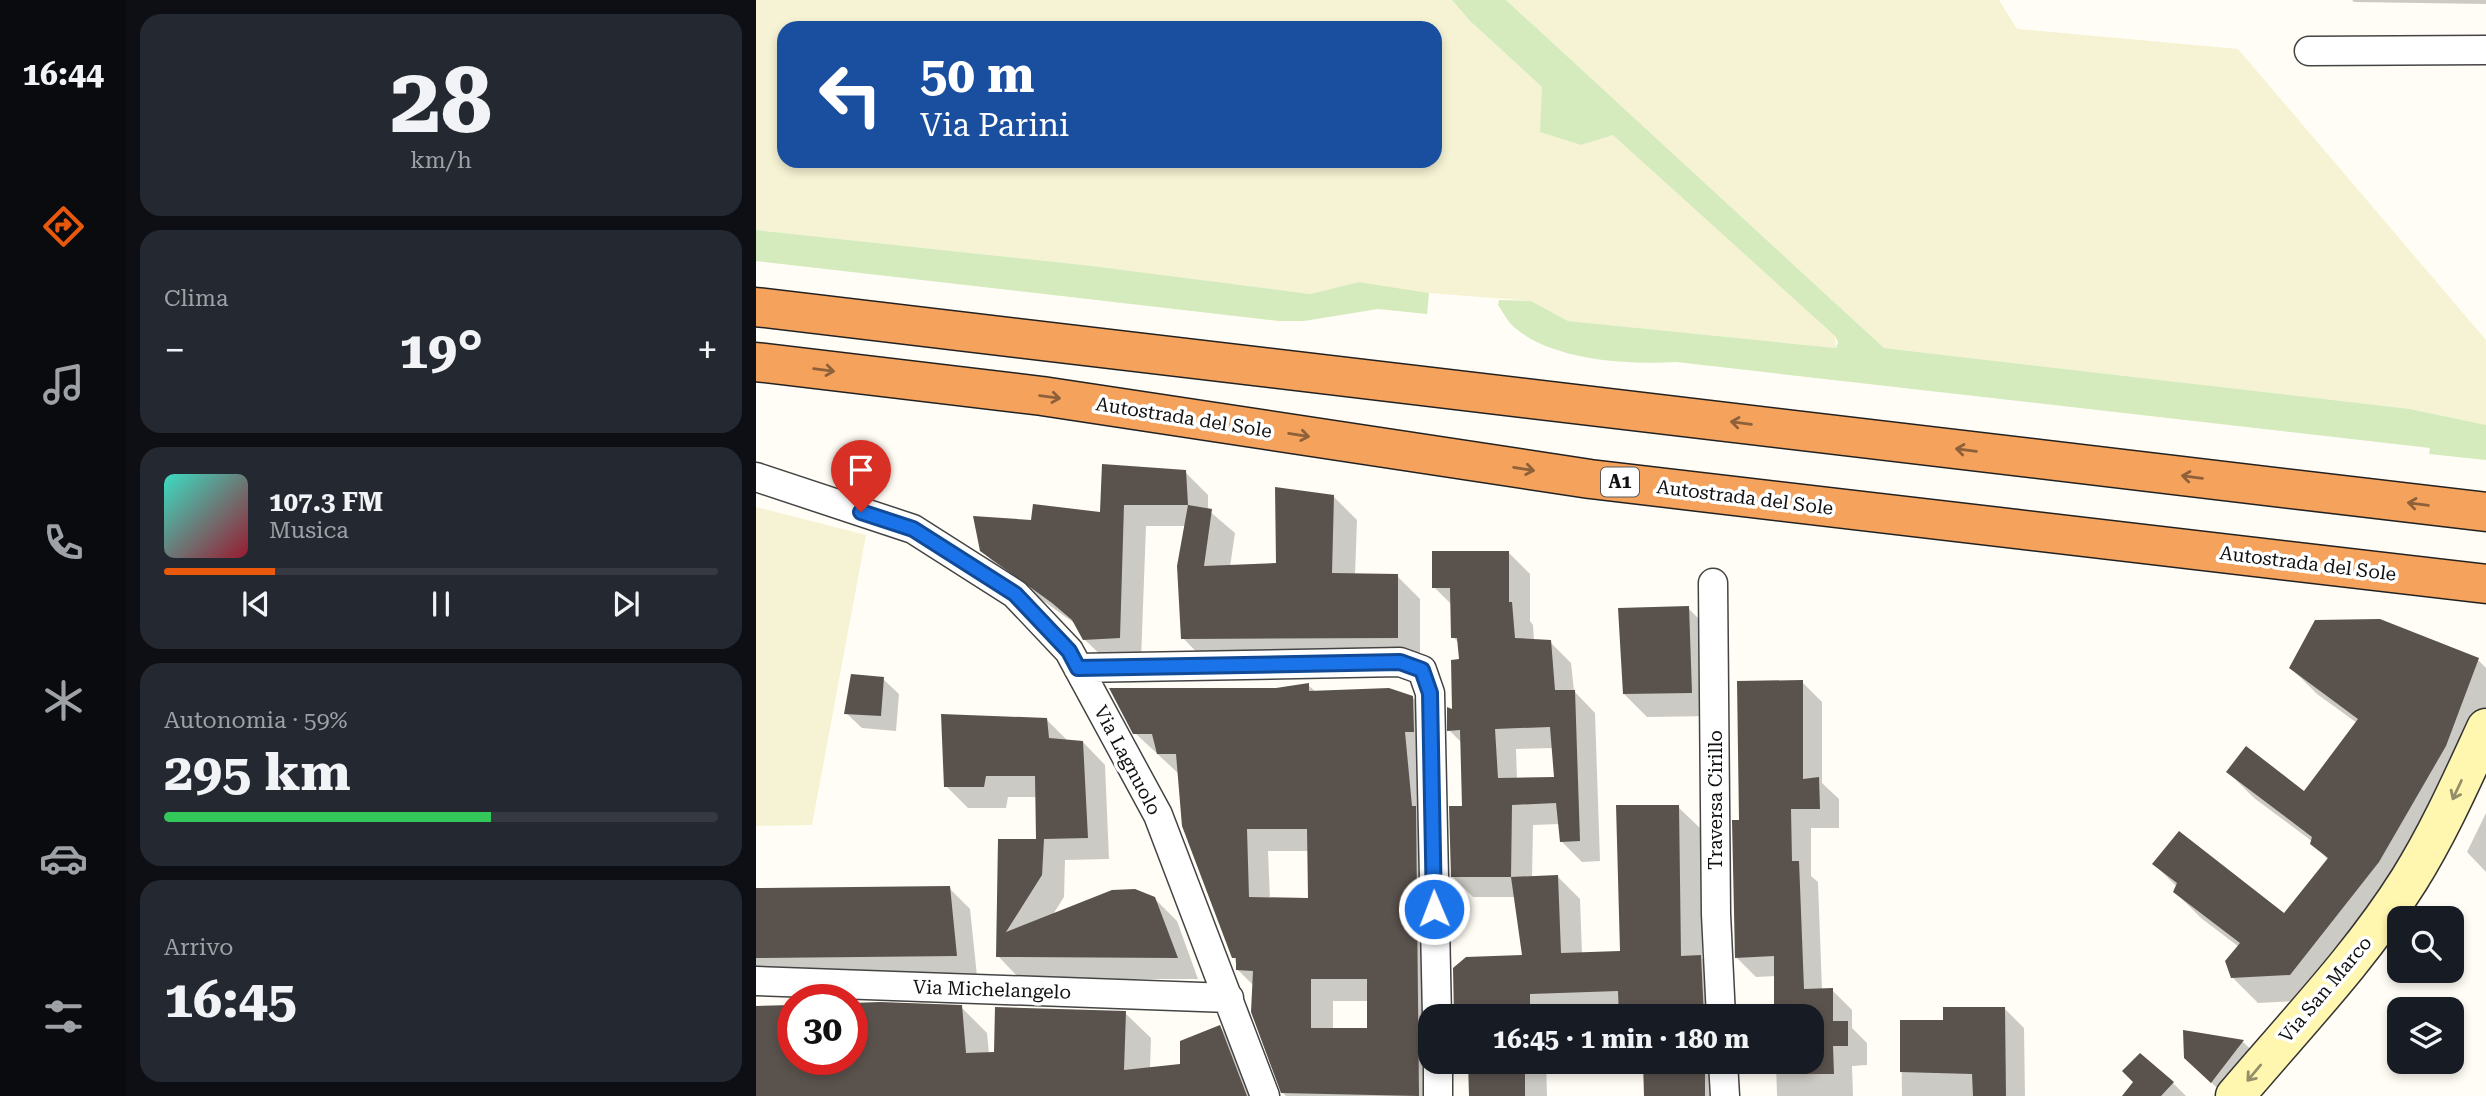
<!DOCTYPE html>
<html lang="it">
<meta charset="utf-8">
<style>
:root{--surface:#171b24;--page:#242831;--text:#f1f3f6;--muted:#9ea1a6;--line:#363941;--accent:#ea580c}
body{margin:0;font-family:"Roboto Serif",serif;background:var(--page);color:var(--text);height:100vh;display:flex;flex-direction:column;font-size:26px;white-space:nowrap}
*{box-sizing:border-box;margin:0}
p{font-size:23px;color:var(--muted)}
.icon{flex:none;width:38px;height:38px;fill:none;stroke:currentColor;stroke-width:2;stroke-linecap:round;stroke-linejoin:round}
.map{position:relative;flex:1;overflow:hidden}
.details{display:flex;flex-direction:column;gap:14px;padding:14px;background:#0d0f14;width:630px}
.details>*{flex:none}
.guide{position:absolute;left:21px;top:21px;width:665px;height:147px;border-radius:21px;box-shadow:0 4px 10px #0003;background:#1a4fa0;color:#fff;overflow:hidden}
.fabs{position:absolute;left:1631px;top:906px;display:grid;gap:14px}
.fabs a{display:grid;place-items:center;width:77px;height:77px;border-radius:14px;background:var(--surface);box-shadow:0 4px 10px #0003;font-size:35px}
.speed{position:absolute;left:21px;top:984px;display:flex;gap:14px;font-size:35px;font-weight:700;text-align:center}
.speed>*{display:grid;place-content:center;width:91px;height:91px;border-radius:50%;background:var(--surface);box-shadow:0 4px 10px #0003;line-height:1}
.speed .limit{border:10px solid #d22;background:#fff;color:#111}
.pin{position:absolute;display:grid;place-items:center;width:60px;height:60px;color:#fff;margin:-72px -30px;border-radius:50% 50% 50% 0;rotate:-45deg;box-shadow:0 0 7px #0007}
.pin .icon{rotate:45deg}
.me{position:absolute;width:77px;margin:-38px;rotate:359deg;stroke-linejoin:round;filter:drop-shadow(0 0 5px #0008)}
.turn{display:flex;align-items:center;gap:24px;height:147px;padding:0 28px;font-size:32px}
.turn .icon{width:91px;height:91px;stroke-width:2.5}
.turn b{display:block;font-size:49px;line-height:60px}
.big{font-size:52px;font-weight:700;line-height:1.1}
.details .tile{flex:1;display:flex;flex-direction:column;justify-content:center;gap:10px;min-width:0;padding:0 24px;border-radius:21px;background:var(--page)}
.details .dial{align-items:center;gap:0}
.dial b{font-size:91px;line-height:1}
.song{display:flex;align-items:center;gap:21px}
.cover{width:84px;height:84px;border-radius:10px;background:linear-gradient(135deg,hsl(170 70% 55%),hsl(350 70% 35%))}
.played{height:7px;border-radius:4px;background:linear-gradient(90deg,var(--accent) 20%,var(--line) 20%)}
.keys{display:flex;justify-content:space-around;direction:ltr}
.heat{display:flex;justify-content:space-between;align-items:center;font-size:38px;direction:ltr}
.charge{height:10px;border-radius:5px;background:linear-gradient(90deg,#34c759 59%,var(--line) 0)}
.trip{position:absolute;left:662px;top:1004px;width:406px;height:70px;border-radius:21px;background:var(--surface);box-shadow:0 4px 10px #0003;font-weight:700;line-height:70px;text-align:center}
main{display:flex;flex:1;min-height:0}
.tabs{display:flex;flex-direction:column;width:126px;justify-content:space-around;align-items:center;background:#090b0e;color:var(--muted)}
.tabs .icon{width:49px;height:49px}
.tabs .on{color:var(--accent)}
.tabs b{font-size:32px;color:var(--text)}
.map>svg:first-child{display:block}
.farmland{fill:#f6f3d4;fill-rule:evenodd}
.green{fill:#d5ebbd}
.shadow{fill:#0003;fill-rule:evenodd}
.building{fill:#5a524d;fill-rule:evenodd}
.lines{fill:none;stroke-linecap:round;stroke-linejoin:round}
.minor-casing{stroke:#444;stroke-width:31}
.secondary-casing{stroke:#333;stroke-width:41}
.motorway-casing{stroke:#222;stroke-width:41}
.minor{stroke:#fff;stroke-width:28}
.secondary{stroke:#fff6b0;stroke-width:38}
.motorway{stroke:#f5a25d;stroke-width:38}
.oneway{stroke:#8e613b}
.oneway2{stroke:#948f68}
.route-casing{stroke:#114b97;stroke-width:18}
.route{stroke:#1a73e8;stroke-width:12}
.labels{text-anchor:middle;stroke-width:7;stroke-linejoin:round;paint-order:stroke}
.shield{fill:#fff;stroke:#585858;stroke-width:2}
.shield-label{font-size:18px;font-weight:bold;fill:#111}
.street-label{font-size:19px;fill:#111;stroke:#fff}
</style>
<main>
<nav class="tabs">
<b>16:44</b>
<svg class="icon on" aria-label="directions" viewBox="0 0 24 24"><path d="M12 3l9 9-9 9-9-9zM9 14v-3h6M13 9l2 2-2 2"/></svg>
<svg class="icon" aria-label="music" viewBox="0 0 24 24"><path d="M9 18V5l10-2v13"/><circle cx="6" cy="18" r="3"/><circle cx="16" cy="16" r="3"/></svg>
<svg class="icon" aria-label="phone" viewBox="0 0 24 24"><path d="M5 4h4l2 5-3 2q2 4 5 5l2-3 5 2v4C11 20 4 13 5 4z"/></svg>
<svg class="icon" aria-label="climate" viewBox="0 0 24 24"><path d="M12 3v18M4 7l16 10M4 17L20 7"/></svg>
<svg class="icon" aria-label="car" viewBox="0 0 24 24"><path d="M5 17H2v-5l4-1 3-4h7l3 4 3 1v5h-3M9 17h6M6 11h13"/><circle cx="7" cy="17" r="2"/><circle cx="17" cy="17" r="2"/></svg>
<svg class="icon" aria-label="filters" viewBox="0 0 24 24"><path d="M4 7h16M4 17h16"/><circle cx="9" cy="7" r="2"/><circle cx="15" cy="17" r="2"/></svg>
</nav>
<section class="details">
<div class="tile dial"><b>28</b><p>km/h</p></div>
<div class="tile"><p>Clima</p>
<div class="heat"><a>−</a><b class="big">19°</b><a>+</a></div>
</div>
<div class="tile">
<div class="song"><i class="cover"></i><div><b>107.3 FM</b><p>Musica</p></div></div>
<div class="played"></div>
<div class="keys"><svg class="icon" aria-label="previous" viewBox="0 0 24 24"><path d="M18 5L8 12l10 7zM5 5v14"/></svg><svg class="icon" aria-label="pause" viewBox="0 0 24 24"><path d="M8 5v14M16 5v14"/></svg><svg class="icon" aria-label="next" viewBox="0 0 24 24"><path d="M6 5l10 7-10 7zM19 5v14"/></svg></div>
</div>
<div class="tile"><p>Autonomia · 59%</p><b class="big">295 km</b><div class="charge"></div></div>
<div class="tile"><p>Arrivo</p><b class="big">16:45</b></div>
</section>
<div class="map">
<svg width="1730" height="1096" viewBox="0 0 1730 1096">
<rect width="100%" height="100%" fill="#fffdf5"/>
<path class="farmland" d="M0 0H696L714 21 786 87 785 132 825 145 857 134 1079 336 1080 348 812 321 775 301 673 293 603 282 554 294 336 266 0 230ZM28 28H679V161H28Z
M750 0H1243L1261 29 1482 49 1730 340V425L1654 409 1128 348Z
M0 507 110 535 56 825 0 826Z"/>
<path class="green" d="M696 0H750L1128 348 1654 409 1730 425V460L1673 454 1674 448 920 362C872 365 795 360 758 327 752 322 747 312 742 305L743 300 775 301 812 321 1080 348 1082 342 1079 336 857 135 825 145 784 132 786 87 714 21Z
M0 230 336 266 554 294 603 282 673 293 671 314 622 309 548 321H523L0 261Z"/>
<path class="shadow" d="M1596 0H1730V4L1598 2Z
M429 472 452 495V510L479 533 474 567 522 565 578 497 601 520 599 575 641 576 664 599V660L450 662 427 638 430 526H390L385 660 351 661 328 639 321 625 248 573 225 550 277 522 346 513Z
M753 553 774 574V621L777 625 778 641 794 642 815 663 818 691 839 713 844 861 826 862 805 841 804 824 777 825 776 878 802 877 824 899 826 954 866 953 922 807 945 829 946 958 967 979 968 1017H865V1013L703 1017 768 956 759 897H717L696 876 708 808 706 743 693 730 704 661 703 643 697 637 696 605 678 587ZM797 748 800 779 761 780 760 749Z
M932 608 955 631 958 716 891 717 868 694Z
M1722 660 1730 668V733L1560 1000 1502 1003 1476 977 1483 947 1445 918 1419 892 1421 887 1398 864 1528 916 1572 860 1557 842 1498 798 1472 772 1549 794 1601 723 1561 694 1535 668Z
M127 679 143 694 140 731 106 728 90 713Z
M1046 682 1066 702V783L1083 799V828H1055V876L1062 882 1066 990H1076L1096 1010V1028L1111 1043V1065L1096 1066 1097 1096H1021L1020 1062H1055V1017L1020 976 1000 977 981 958 984 822Z
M552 685 560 692 657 698 679 721 674 1062 685 1096H530L526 1092 498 986 482 970 424 775 379 733 520 690ZM512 851H553V900L514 899ZM577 1001H613V1030H577Z
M291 720 312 741 327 742 349 765 353 859 309 860 308 897 296 916 398 898 421 921 442 979H264L242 956 282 840 281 797H252L250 808H212L190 786Z
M1730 813V872L1711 852Z
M193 888 214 909 221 976 0 978V890Z
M205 1007 231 1033 233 1054 369 1013 395 1038 394 1069 426 1066 464 1027 489 1053 506 1096H0V1008L37 1059H96Z
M1248 1008 1268 1028 1269 1096H1146L1145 1022H1188Z
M1429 1032 1487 1042 1503 1057 1470 1096 1446 1074Z
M714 1062H790L791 1096H715Z
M889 1062H969L970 1096H890Z
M1417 1083 1430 1096H1369Z"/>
<path class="building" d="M346 464 430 470 432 505H368L364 638 327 640 316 620 296 603 224 551 217 516 275 520 277 504 344 512Z
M519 487 578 495 576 573 642 574V638L425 639 421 566 432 505 456 509 448 566 520 563Z
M676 551H753V602H756L759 638 795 640 799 690H819L824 841 804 842 800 803 756 805 755 877H695L693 806H706L704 730 691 731V707L696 709 695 660 703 659 701 638H695L694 588H676ZM794 727 798 777 742 778 739 729Z
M933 606 936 693 867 694 862 608Z
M1624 619 1723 658 1690 746 1623 862 1534 975 1475 978 1469 961 1484 943 1417 892 1421 883 1396 864 1423 831 1528 913 1572 858 1554 844 1556 837 1470 772 1490 746 1548 791 1602 719 1533 668 1559 620Z
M95 674 128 677 125 716 88 714Z
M1047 680V779L1063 777 1064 809H1035L1036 861H1043L1048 989 1077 988V1021H1092V1046H1077L1078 1074H1019V1062H1055V1017H1018V956L979 958 976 820H983L981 681Z
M553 683V691L633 688 657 696 658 732H649L656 806H660L663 1096 525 1093 495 1012 497 971 480 970V958H476L426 826 420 754H401L396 734H377L353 688H520ZM491 829H551L552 898 493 897ZM555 979H611V1028H555Z
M185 714 291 718 293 738 327 741 332 838 288 839 286 875 250 932 356 890 379 889 399 897 422 958 240 957 242 839H280L279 776H230L228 787H188Z
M860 805H923L925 956 945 955 948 1017H863L862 991 774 994V1017H698L697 968 710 957 766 955 755 877 802 875 805 953 864 951Z
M194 886 201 956 0 958V888Z
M124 1002 206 1005 210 1053 238 1052 239 1007 370 1011 368 1070 424 1064V1041L464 1025 491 1096H0V1006L37 1005V1059H96V1003Z
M1187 1007H1249L1250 1096H1217L1216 1074 1144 1072V1020H1187Z
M1427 1030 1488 1040 1455 1083 1428 1058Z
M1384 1053 1418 1082 1405 1096H1366L1377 1082 1366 1071Z
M712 1062H769V1096H713Z
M887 1062H949V1096H888Z"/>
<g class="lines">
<defs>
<path id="minor" d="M1553 51 1730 50
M0 477 157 529 259 594 313 651 402 815 509 1096
M957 583 960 914 965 1017
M322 668 644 662 666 670 674 693 681 1017
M0 981 473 998
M682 1062V1096
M967 1062 969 1096"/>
<path id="secondary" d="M1479 1096C1538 1026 1604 958 1653 880 1683 832 1706 780 1730 728"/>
<path id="motorway" d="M0 307 1730 512
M0 362 286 396 834 479 1730 584"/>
</defs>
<use href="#minor" class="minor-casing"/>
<use href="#secondary" class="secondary-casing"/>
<use href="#motorway" class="motorway-casing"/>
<use href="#minor" class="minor"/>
<use href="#secondary" class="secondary"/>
<use href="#motorway" class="motorway"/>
</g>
<defs><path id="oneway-shaft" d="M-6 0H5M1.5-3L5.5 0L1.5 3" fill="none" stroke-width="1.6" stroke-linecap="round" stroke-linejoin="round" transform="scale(1.75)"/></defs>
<g class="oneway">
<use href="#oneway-shaft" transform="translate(68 370) rotate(7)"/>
<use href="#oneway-shaft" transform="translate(294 397) rotate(8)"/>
<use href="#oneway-shaft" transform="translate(985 423) rotate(-173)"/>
<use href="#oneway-shaft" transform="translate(543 435) rotate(9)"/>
<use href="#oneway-shaft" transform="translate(1210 450) rotate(-173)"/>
<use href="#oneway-shaft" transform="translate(768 469) rotate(9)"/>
<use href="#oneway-shaft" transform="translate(1436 477) rotate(-173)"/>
<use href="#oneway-shaft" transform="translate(1662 504) rotate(-173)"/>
</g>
<g class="oneway2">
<use href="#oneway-shaft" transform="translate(1701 790) rotate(115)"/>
<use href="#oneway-shaft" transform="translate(1498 1073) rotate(130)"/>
</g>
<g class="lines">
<defs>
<path id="route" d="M105 512 157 529 259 594 313 651 322 668 644 662 666 670 674 693 678 909"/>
</defs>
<use href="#route" class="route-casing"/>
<use href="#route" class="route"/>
</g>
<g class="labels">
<rect class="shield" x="845" y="467.5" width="38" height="29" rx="5"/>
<g class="shield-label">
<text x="864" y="488">A1</text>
</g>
<g class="street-label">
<text transform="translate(428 417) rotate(9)" y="7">Autostrada del Sole</text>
<text transform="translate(989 497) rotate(7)" y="7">Autostrada del Sole</text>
<text transform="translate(1552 563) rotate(7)" y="7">Autostrada del Sole</text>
<text transform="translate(372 760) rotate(62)" y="7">Via Lagnuolo</text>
<text transform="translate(959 800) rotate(-90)" y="7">Traversa Cirillo</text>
<text transform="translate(236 989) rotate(2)" y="7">Via Michelangelo</text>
<text transform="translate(1569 989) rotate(-50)" y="7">Via San Marco</text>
</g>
</g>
</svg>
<div class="fabs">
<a><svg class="icon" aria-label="search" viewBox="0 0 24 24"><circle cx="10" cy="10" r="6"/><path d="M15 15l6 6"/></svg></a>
<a><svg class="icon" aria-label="layers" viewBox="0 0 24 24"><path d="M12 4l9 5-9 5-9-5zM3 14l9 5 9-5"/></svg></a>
</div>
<div class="speed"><div class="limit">30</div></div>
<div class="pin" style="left:105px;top:512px;background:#d93025"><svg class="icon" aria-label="arrive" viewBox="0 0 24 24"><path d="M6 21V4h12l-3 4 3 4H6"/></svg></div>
<svg class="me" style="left:678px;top:909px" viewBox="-20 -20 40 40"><circle r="17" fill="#1a73e8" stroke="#fff" stroke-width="3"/><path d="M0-11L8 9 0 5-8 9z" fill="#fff"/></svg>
<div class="trip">16:45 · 1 min · 180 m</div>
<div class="guide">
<div class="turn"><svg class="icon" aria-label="left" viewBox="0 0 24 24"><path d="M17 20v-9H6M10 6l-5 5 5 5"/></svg><div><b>50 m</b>Via Parini</div></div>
</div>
</div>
</main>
